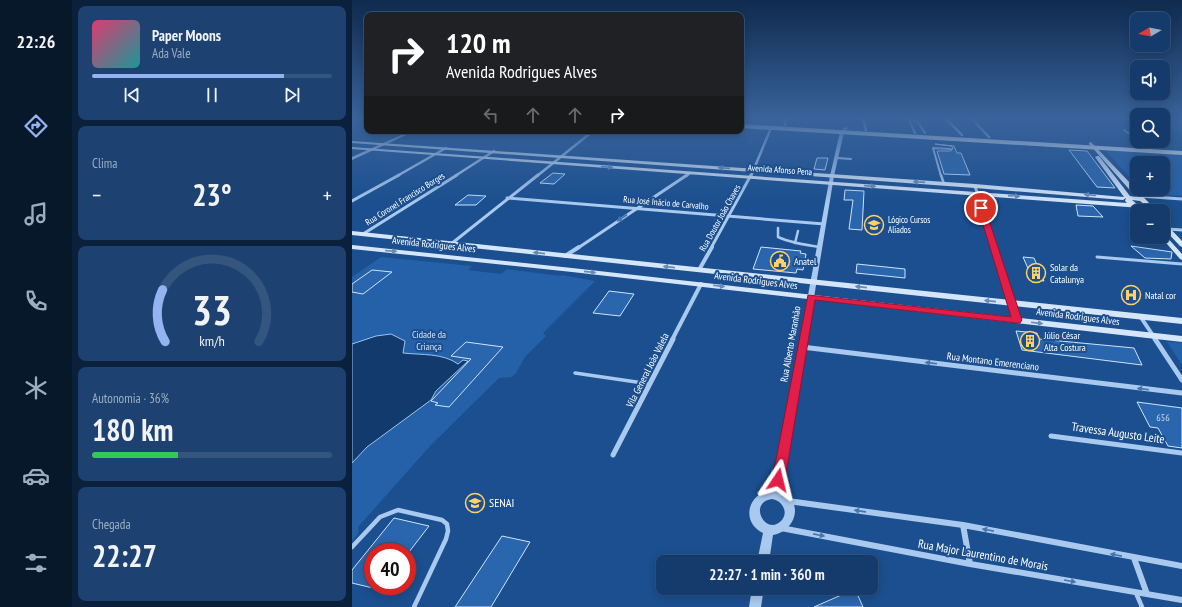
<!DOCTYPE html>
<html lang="pt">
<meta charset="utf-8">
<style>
:root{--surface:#143b6b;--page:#1d4271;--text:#f1f3f6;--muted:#9dadc1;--line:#33557e;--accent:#95b2f1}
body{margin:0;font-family:"PT Sans Narrow",sans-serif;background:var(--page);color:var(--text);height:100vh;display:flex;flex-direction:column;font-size:15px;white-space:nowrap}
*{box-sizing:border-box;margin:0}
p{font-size:13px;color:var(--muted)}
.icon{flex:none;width:22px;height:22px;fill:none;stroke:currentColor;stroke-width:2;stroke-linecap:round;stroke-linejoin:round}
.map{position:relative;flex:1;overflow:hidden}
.side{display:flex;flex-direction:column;gap:6px;padding:6px;background:#0b203b;width:280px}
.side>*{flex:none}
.hud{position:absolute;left:12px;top:12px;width:380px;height:122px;border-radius:8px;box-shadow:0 2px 10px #0003,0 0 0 1px var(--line);background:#202124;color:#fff;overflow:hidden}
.needle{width:26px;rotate:260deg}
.fabs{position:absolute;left:778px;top:12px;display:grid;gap:8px}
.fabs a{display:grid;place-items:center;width:40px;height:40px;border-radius:8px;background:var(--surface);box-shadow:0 2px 10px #0003,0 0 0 1px var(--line);font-size:20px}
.speed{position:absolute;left:12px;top:543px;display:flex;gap:8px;font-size:20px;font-weight:700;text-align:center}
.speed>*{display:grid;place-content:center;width:52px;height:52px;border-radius:50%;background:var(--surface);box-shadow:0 2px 10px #0003,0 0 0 1px var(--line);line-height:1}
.speed .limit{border:6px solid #d22;background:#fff;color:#111}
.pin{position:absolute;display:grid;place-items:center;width:34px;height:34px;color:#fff;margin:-17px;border:2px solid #fff;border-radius:50%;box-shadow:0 1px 4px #0007}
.me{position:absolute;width:44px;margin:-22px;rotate:10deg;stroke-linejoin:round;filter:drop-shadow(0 0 3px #0008)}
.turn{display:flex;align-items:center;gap:14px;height:84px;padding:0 16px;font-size:18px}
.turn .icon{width:52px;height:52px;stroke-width:2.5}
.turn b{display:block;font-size:28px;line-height:34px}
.lanes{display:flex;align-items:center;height:38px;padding:0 16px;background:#0003;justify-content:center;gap:20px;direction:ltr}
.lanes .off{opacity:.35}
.big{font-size:30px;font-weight:600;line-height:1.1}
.side .widget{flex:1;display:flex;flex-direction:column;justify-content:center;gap:6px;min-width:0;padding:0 14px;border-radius:8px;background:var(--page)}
.side .dial{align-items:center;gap:0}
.dial svg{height:104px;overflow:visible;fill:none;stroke:var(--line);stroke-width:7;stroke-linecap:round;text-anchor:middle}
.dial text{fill:var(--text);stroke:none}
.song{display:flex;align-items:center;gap:12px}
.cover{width:48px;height:48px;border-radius:6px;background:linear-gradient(135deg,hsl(340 70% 55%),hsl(180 70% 35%))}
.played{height:4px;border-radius:2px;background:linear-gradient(90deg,var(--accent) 80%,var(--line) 80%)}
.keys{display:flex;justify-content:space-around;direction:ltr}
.heat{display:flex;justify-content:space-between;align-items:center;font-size:22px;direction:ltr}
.charge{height:6px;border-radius:3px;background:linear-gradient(90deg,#34c759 36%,var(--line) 0)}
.trip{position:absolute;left:304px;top:555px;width:222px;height:40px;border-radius:8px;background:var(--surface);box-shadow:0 2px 10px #0003,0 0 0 1px var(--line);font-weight:600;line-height:40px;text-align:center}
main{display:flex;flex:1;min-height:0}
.tabs{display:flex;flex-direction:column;width:72px;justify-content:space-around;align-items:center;background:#08182b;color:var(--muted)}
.tabs .icon{width:28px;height:28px}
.tabs .on{color:var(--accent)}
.tabs b{font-size:18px;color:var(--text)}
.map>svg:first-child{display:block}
.green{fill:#2461a8}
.water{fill:#123a6d;stroke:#9cc4f0}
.building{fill:#2a66ad;stroke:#cfe3fa}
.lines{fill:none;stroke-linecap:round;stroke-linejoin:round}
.service-far4{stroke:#a9c9ee;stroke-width:2}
.service-far3{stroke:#a9c9ee;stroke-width:2.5}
.service-far2{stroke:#a9c9ee;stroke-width:3}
.service-far1{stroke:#a9c9ee;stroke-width:3.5}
.service{stroke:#a9c9ee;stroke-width:4.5}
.minor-far4{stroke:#a9c9ee;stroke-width:2.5}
.minor-far3{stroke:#a9c9ee;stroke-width:3}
.minor-far2{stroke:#a9c9ee;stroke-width:4}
.minor-far1{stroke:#a9c9ee;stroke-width:5}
.minor{stroke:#a9c9ee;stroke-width:6}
.tertiary{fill:#a9c9ee;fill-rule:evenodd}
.secondary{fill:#d6e6fa;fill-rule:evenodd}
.primary{fill:#f0f6ff;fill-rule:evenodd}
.oneway{fill:#668bba}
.oneway2{fill:#4674ac}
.route{fill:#e11d48;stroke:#92132f}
.labels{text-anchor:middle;stroke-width:4;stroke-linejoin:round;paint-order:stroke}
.far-street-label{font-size:9px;fill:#fff;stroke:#1b4f8f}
.far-poi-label{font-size:9px;fill:#fff;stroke:#1b4f8f;text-anchor:start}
.street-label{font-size:10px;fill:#fff;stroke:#1b4f8f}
.poi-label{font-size:10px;fill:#fff;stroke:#1b4f8f;text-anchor:start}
.park-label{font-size:10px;fill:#cfe3fa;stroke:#1b4f8f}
.near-number-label{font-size:10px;fill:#cad9ea}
.near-street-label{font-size:12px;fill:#fff;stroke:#1b4f8f}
.near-poi-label{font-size:12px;fill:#fff;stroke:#1b4f8f;text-anchor:start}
</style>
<main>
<nav class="tabs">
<b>22:26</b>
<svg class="icon on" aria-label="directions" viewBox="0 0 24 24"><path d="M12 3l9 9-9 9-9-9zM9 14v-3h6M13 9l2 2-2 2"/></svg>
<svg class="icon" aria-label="music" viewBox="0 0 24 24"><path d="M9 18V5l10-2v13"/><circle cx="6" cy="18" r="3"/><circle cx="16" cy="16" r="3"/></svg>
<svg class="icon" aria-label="phone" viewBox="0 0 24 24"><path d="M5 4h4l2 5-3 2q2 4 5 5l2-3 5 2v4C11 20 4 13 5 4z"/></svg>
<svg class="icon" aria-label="climate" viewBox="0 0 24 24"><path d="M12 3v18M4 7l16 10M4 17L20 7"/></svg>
<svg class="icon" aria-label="car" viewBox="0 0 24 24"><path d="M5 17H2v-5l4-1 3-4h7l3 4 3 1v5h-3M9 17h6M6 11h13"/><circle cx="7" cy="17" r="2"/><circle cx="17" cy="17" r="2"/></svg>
<svg class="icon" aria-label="filters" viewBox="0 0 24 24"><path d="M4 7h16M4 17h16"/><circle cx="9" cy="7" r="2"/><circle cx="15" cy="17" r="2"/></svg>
</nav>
<section class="side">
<div class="widget">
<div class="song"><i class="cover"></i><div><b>Paper Moons</b><p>Ada Vale</p></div></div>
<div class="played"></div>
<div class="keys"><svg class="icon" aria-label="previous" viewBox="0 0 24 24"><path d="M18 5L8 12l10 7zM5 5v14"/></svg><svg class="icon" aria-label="pause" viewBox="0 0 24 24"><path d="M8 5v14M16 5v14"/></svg><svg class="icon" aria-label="next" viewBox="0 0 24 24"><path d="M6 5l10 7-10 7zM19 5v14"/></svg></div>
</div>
<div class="widget"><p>Clima</p>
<div class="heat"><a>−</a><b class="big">23°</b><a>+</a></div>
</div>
<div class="widget dial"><svg viewBox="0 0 100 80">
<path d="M14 69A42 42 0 1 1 86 69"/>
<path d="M14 69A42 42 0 0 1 12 29" stroke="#95b2f1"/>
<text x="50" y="56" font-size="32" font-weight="700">33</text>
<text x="50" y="72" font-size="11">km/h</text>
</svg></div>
<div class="widget"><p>Autonomia · 36%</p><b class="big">180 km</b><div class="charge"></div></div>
<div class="widget"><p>Chegada</p><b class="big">22:27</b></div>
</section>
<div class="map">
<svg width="830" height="607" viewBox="0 0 830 607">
<rect width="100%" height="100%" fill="#1b4f8f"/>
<path class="green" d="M811 119H830V130L817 129 811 125Z
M753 150 830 155V196L793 194 789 189H811V163H785V185Z
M29 257 120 266 116 270 149 274 155 269 208 276 210 275 243 281 191 333 194 336 173 357 164 373 160 377 147 378 79 445 6 527C8 534 4 536 0 541V277Z
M815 342 830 343V365Z"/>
<path class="water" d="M39 334 53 341 51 353C69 355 91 353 106 364L111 360 116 361 84 391 79 400 15 447 0 463V344L24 336Z"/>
<path class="building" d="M583 144 602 146 605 153H609L618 175 592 174 585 151H599L601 148 599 146Z
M717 150 735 151 763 188 745 187Z
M465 158H476L473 170 462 169Z
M201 173 213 174 202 184 188 183Z
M493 190 512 191 510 230 497 229 501 200H492Z
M116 195 134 196 124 205H103Z
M724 205 741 206 751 217 726 216Z
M779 246 820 252 819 259 793 258Z
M409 247 449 251 448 253 454 254 451 270 445 269 444 273 401 269Z
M671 257 682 258 692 281 681 280Z
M505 264 553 269V278L504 273Z
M20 270 40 272 11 294 0 292V284Z
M257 291 282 294 268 316 241 313Z
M664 331 685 333 687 339 782 348 790 365 670 350Z
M114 342 151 347 97 407 83 405 86 403 79 401 119 359 99 356Z
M785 402 830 408V448L816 446 806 428 798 427Z
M42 518 77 526 57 552H21V588L0 583V570Z
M150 536 178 542 139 607H103Z
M503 589 511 607H462Z"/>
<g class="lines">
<path class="service-far4" d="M557 120 565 121 573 133
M557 120 563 133
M772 130 776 133 785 134
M485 158 499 159
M589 176 581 148 599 149"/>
<path class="service-far3" d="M589 175 592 184
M426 228V237C439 243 453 245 468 247
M443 243 446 231"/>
<path class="service-far2" d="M466 247H468
M745 257 830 264"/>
<path class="service-far1" d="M223 373 298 384"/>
<path class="service" d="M0 547 28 517 46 510 90 520 95 524 96 531 94 539 62 607
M784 593 790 607"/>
<path class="minor-far4" d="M433 119V125
M511 119 514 130
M594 119 610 135
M620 119 637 137
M45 176 94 148
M103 176 142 151
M185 176 241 131
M334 176 338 173
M399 176 419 128"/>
<path class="minor-far3" d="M623 186 642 248
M787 196 830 199
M155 198 472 224
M0 201 47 175
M815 229 830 230
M11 234 105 175
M99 244 186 175
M226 248 335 175
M359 248 399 175"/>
<path class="minor-far2" d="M642 247 665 320
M213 256 227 247
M347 270 360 247
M788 316 804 340
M320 340 349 284"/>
<path class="minor-far1" d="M803 339 830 380
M450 347 830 393
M699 436 830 453
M261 455 321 339"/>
<path class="minor" d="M436 501 611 525 830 566
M611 525 618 564
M429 528 618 564 830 600
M782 558 795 594"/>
<path class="tertiary" d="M493 127 496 128 492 132 482 176 430 492C452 502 444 531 421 535L417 562H405L411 533C388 522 396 492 420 490L478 176 488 132ZM420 499C429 500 437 511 430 520 414 538 395 502 420 499Z
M58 131H63L0 160V157Z
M400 588H412L409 607H397Z"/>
<path class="secondary" d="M0 141 623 184 772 197 743 157 745 156H747L778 196 784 197 737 144V143L739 142 799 205 796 207 789 208 0 149V147L775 203 773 201 774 198 771 200 623 188 0 143ZM780 200 788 201 792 204H785Z
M811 222 813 223 830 241V247L828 246 811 228Z
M0 231 830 318V324L0 235Z
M811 234 813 235 830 254V260L828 259 809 237H811Z
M0 245 220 268 830 336V342L220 272 0 249Z"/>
<path class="primary" d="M389 124 830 151V155L389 128Z"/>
</g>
<defs><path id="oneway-solid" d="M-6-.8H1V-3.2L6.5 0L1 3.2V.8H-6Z"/></defs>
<g class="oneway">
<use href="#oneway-solid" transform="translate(255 167) rotate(4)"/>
<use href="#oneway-solid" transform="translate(372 168) rotate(-176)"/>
<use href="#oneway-solid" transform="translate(567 182) rotate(-176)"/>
<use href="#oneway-solid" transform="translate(518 186) rotate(5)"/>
<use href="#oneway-solid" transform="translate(738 195) rotate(-175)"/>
<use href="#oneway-solid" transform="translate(662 196) rotate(4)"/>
<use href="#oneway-solid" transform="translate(39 251) rotate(5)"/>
<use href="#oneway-solid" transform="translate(187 253) rotate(-174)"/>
<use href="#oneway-solid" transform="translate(317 267) rotate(-174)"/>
<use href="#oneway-solid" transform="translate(238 272) rotate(6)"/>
<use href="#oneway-solid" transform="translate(367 286) rotate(7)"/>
<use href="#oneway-solid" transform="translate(509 287) rotate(-174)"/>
<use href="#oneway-solid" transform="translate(638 301) rotate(-174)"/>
<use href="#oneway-solid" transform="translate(685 323) rotate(7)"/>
</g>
<g class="oneway2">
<use href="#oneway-solid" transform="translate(270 218) rotate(147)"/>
<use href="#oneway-solid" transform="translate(579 363) rotate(-173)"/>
<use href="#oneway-solid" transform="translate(791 389) rotate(-173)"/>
<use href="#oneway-solid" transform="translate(508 511) rotate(-172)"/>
<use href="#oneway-solid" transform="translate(636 530) rotate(-169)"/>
<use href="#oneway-solid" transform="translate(467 535) rotate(11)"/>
<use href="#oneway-solid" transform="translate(764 555) rotate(-169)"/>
<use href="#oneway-solid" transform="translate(718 581) rotate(10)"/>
</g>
<linearGradient id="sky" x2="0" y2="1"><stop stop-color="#0f2b4f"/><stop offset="0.58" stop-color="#39639b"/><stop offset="1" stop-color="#39639b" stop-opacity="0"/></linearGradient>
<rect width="830" height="204" fill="url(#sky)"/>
<path class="route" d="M627 206 633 208 670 320 668 323H665L463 300 433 480 431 485 426 486 422 485 420 480 456 295 659 317 626 208Z"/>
<defs>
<symbol id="school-ring" viewBox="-11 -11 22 22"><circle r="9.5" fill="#1b4f8f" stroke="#ffd166" stroke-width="1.5"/><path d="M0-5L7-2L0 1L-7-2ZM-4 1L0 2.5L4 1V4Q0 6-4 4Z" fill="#ffd166"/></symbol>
<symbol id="civic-ring" viewBox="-11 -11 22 22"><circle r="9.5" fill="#1b4f8f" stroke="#ffd166" stroke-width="1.5"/><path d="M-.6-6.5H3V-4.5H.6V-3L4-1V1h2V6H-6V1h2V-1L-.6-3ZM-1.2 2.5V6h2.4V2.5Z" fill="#ffd166"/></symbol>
<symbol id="building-ring" viewBox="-11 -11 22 22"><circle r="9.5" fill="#1b4f8f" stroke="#ffd166" stroke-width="1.5"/><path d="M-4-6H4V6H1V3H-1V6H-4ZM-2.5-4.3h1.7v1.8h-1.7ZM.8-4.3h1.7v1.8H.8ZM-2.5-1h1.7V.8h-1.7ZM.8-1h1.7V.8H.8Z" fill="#ffd166"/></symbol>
<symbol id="hospital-ring" viewBox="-11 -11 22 22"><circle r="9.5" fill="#1b4f8f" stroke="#ffd166" stroke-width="1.5"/><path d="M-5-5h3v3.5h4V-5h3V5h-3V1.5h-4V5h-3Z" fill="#ffd166"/></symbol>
</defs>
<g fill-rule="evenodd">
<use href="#school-ring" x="511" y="214" width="22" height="22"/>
<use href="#civic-ring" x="417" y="250" width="22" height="22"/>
<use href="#building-ring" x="673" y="262" width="22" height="22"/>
<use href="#hospital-ring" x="768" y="284" width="22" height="22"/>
<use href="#building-ring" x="667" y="330" width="22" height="22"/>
<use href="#school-ring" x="112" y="492" width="22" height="22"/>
</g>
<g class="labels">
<g class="far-street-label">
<text transform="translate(428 170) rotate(4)" y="3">Avenida Afonso Pena</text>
<text transform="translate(53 199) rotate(-32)" y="3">Rua Coronel Francisco Borges</text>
<text transform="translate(314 203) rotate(5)" y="3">Rua José Inácio de Carvalho</text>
<text transform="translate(368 218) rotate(-61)" y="3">Rua Doutor João Chaves</text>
</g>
<g class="far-poi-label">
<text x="536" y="223">Lógico Cursos<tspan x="536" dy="10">Aliados</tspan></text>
</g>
<g class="street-label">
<text transform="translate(82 244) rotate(6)" y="4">Avenida Rodrigues Alves</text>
<text transform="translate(404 280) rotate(7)" y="4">Avenida Rodrigues Alves</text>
<text transform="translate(726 316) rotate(7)" y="4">Avenida Rodrigues Alves</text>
<text transform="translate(438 344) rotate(-80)" y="4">Rua Alberto Maranhão</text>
<text transform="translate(641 361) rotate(7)" y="4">Rua Montano Emerenciano</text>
<text transform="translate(295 370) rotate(-63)" y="4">Vila General João Valela</text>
</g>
<g class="poi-label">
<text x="442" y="265">Anatel</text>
<text x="698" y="271">Solar da<tspan x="698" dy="12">Catalunya</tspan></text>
<text x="793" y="299">Natal cor</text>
<text x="692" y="339">Júlio César<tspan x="692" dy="12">Alta Costura</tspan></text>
</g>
<g class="park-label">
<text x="77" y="338">Cidade da<tspan x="77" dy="12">Criança</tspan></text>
</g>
<g class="near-number-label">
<text x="811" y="421">656</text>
</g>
<g class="near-street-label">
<text transform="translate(766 433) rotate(8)" y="4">Travessa Augusto Leite</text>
<text transform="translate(631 555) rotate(10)" y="4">Rua Major Laurentino de Morais</text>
</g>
<g class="near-poi-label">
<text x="137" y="507">SENAI</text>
</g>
</g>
</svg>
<div class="fabs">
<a><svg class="needle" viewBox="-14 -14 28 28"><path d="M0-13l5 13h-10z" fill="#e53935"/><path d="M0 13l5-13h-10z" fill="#9dadc1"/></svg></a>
<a><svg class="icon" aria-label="sound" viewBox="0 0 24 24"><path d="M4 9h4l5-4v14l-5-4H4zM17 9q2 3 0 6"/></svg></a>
<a><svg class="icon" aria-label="search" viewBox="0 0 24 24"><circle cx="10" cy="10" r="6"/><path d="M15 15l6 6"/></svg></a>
<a>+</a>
<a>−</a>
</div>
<div class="speed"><div class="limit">40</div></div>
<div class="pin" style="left:629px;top:208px;background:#d93025"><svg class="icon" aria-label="arrive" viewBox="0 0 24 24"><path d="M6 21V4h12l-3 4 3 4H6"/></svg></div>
<svg class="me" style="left:426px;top:480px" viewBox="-20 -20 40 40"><path d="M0-17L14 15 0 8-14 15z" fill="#e11d48" stroke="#fff" stroke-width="4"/></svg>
<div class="trip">22:27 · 1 min · 360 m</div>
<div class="hud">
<div class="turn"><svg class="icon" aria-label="right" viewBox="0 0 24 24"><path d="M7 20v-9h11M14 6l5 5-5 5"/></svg><div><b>120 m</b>Avenida Rodrigues Alves</div></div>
<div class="lanes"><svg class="icon off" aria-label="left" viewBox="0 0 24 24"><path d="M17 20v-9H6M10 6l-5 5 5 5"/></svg><svg class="icon off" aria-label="ahead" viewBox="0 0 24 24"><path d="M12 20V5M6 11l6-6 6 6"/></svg><svg class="icon off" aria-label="ahead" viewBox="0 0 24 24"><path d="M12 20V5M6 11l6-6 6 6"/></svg><svg class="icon" aria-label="right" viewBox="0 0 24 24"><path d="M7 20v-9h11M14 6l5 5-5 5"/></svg></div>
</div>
</div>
</main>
